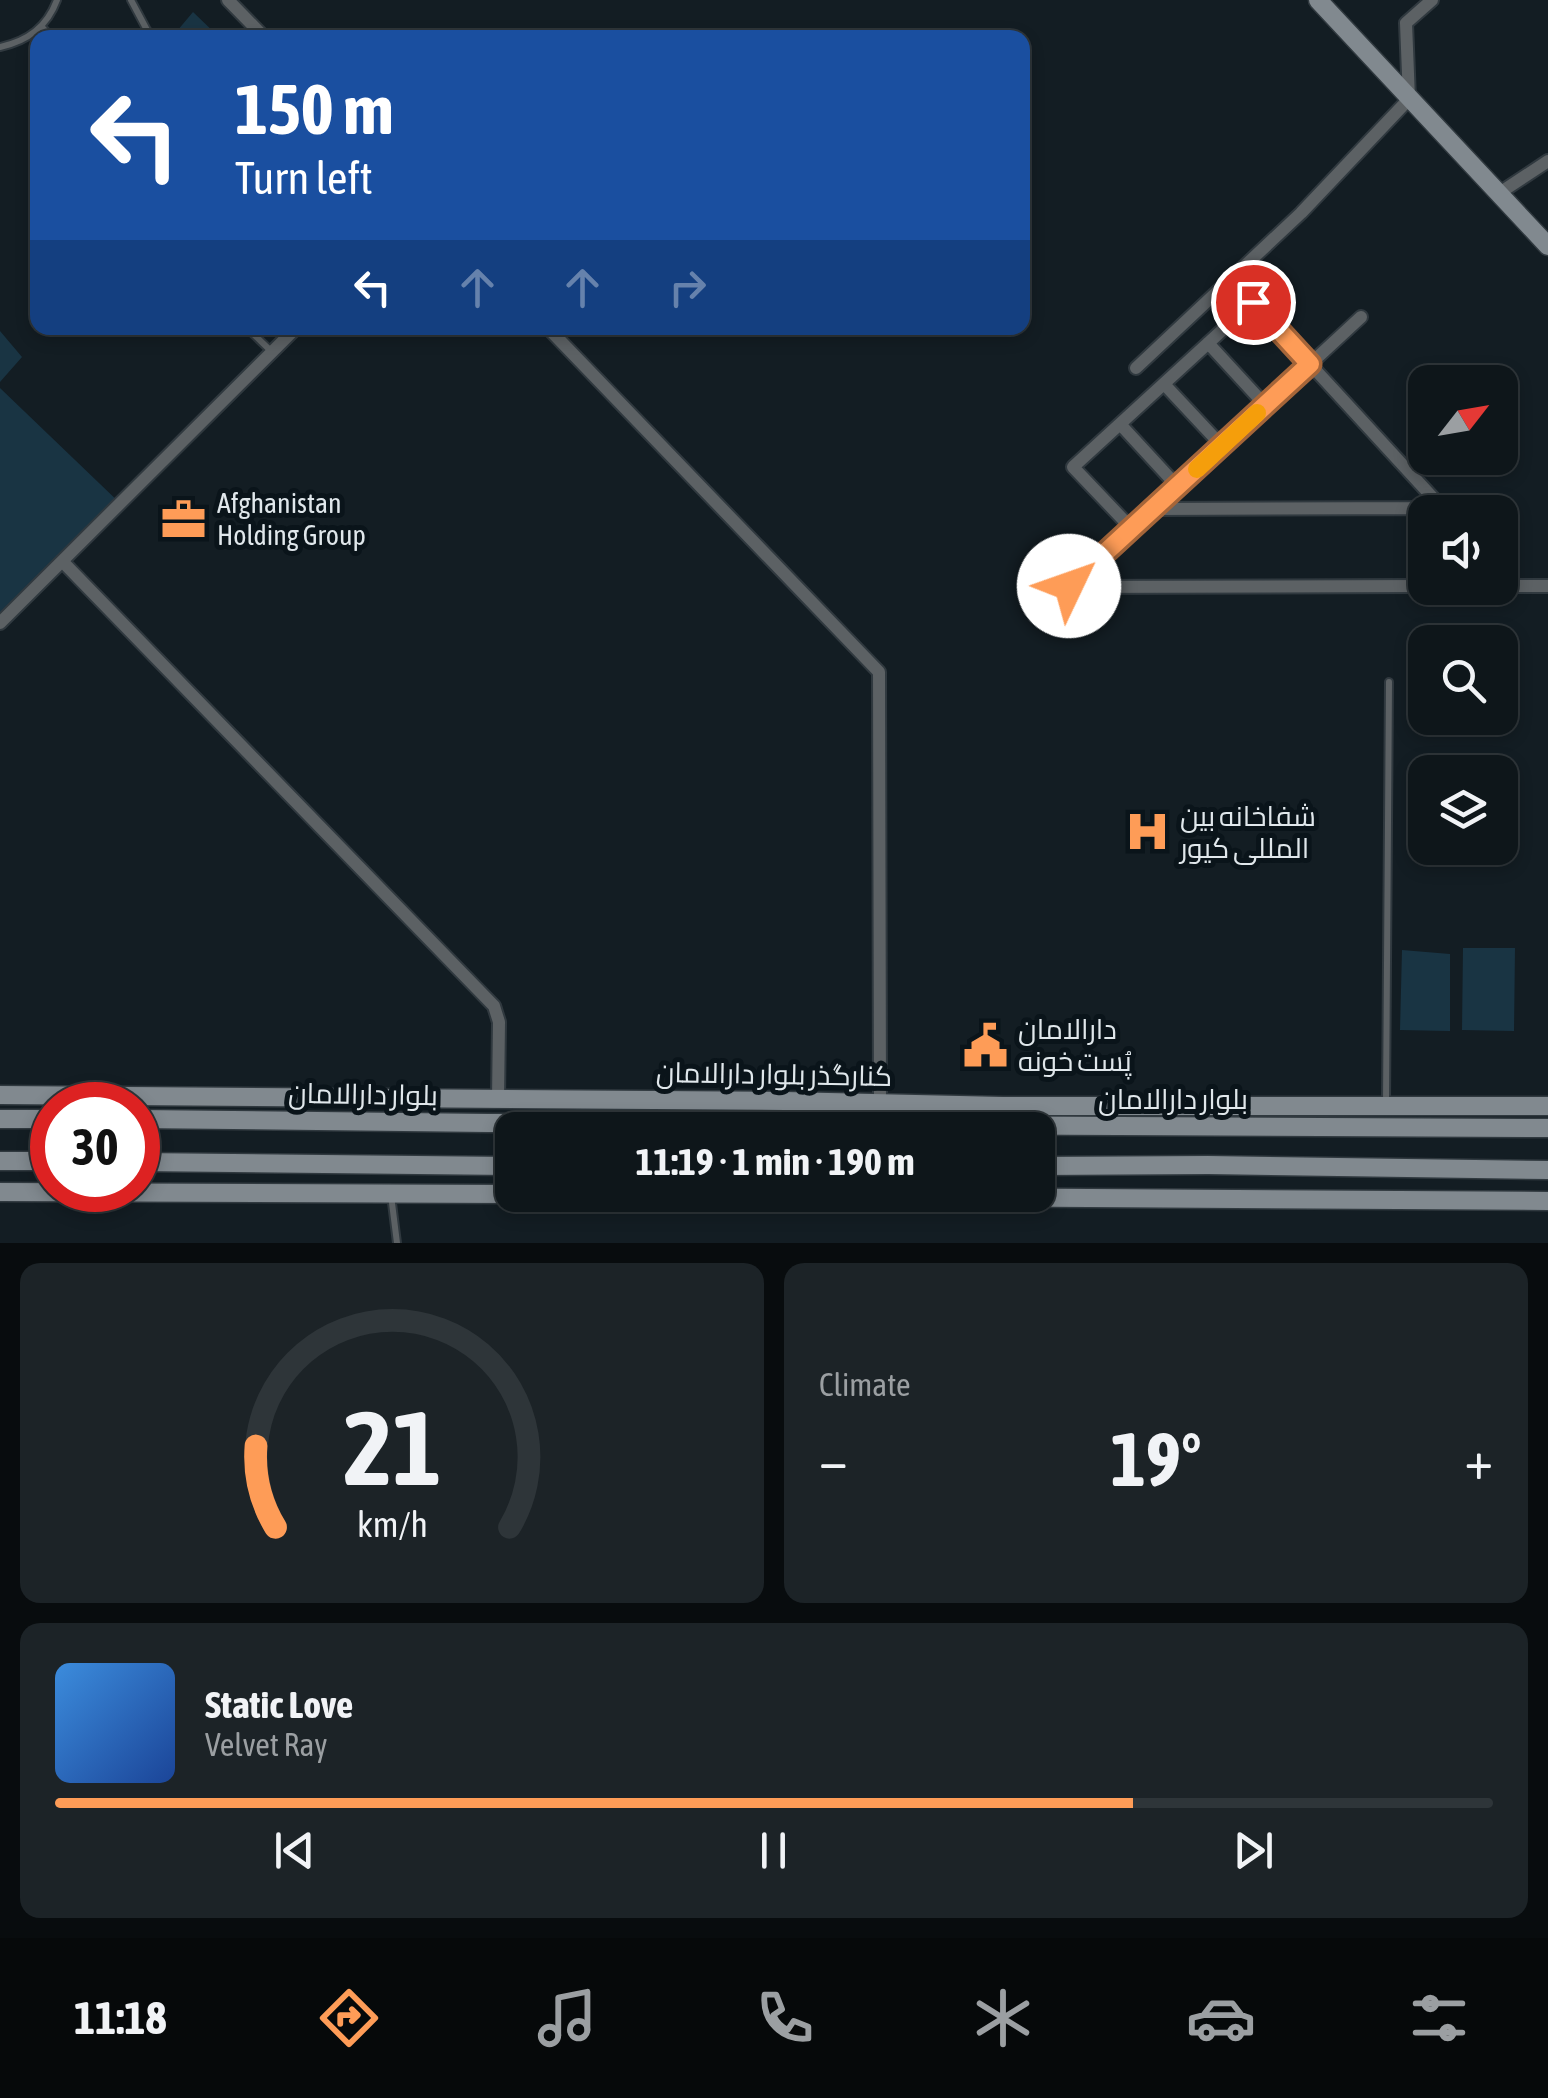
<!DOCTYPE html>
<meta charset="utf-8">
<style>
:root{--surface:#0e161a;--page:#1c2327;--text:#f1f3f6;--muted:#9b9fa2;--line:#2e3539;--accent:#fe9c57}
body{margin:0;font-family:"Asap Condensed",Cairo,sans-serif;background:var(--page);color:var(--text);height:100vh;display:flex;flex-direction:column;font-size:38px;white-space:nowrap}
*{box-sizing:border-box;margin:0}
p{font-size:32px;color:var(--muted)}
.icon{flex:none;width:55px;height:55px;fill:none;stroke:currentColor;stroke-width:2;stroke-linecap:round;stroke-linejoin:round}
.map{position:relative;height:1243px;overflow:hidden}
.panel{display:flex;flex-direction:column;gap:20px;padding:20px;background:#080c0e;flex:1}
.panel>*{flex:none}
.guide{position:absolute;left:30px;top:30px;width:1000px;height:305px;border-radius:20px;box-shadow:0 5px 15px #0003,0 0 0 2px var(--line);background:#1a4fa0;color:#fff;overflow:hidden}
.needle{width:65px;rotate:59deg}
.buttons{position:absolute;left:1408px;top:365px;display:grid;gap:20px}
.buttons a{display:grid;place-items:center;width:110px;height:110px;border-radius:20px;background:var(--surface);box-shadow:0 5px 15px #0003,0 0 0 2px var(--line);font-size:50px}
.speed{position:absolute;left:30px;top:1082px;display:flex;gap:20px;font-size:50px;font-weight:700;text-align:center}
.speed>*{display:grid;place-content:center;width:130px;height:130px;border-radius:50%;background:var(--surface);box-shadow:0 5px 15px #0003,0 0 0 2px var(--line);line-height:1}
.speed .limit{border:15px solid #d22;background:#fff;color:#111}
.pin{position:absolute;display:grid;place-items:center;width:85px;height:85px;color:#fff;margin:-42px;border:5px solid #fff;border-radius:50%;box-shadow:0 2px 10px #0007}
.me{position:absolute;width:110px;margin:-55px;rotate:48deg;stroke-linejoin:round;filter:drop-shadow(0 0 8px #0008)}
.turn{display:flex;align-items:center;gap:35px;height:210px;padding:0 40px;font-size:45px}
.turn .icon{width:130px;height:130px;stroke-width:2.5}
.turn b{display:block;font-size:70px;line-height:85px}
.lanes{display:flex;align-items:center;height:95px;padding:0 40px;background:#0003;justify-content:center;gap:50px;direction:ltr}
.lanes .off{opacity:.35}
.big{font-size:75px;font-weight:700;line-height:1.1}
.panel .widget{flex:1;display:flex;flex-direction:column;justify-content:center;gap:15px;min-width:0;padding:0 35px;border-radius:20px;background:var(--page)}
.panel .dial{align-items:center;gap:0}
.dial svg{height:260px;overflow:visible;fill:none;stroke:var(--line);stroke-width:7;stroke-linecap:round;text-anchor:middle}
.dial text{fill:var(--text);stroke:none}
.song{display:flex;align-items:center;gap:30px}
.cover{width:120px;height:120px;border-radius:15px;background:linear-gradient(135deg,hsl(210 70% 55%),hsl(220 70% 35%))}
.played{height:10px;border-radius:5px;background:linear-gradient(90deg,var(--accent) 75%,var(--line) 75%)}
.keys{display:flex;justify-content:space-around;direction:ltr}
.heat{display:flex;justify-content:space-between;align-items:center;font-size:55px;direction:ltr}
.panel .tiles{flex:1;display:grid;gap:20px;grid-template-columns:1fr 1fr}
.widget:last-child{grid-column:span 2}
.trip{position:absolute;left:495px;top:1112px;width:560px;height:100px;border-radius:20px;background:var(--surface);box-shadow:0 5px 15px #0003,0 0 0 2px var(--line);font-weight:700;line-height:100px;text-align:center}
.tab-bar{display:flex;height:160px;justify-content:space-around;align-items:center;background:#06090a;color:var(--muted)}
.tab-bar .icon{width:70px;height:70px}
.tab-bar .selected{color:var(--accent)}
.tab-bar b{font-size:45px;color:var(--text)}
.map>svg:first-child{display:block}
.green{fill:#193443}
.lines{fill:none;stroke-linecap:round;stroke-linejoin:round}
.lane-casing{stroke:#30393f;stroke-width:10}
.street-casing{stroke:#30393f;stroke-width:16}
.secondary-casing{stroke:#30393f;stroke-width:21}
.lane{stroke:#5c6164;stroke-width:6}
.street{stroke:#5c6164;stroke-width:12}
.secondary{stroke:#81898f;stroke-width:18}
.route-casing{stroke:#a56539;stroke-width:25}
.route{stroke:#fe9c57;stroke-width:18}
.slow{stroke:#f59e0b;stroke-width:18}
.labels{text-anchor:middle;stroke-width:10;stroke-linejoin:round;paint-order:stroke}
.poi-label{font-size:28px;fill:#e0e7eb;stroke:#0a141a;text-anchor:start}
.street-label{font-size:28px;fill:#e0e7eb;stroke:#0a141a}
</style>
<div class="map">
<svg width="1548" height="1243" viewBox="0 0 1548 1243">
<rect width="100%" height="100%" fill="#131d23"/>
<path class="green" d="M193 12 219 37H172Z
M0 331 22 357 0 382Z
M0 388 124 507 0 620Z
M1463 948H1515L1514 1031 1462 1030Z
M1402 950 1450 954V1031L1400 1030Z"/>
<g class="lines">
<defs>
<path id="lane" d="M131 0 147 30 154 38
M41 26 52 38
M0 47C28 41 47 27 57 0
M247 328 271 351
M1386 1105 1389 682
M391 1195 397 1243"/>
<path id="street" d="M228 0 265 38
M1498 194 1548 161
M1361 317 1132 529 1073 467 1253 302 1446 512
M548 328 879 672 880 1103
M1208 343 1265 405
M1136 368 1301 213 1409 99 1406 23 1432 0
M1164 384 1222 446
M1120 424 1178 487
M1154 509 1442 508
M62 561 494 1006 499 1022 498 1099
M1069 586 1132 529
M1500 586H1548
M1056 587 1425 586
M0 623 296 328"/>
<path id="secondary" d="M1318 0 1548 246
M0 1095 785 1101 1003 1106H1548
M0 1119H52
M138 1119 488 1123 1548 1128
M0 1161H52
M138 1162 512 1166
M1038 1166 1208 1165 1548 1170
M0 1192 512 1194
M604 1195 1548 1201"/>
</defs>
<use href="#lane" class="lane-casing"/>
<use href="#street" class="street-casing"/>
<use href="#secondary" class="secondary-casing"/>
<use href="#lane" class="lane"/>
<use href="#street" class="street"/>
<use href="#secondary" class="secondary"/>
</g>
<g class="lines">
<defs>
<path id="route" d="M1069 586 1310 364 1253 302"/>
</defs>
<use href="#route" class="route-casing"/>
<use href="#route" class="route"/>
<path class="slow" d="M1197 469 1257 413"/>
</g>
<defs>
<symbol id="office-bare" viewBox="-9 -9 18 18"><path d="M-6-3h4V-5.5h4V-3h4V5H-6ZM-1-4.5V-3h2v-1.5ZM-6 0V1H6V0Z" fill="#fe9c57" stroke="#0a141a" stroke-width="2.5" paint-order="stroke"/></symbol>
<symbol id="hospital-bare" viewBox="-9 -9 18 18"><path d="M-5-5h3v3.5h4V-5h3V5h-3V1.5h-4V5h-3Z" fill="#fe9c57" stroke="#0a141a" stroke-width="2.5" paint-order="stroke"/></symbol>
<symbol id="civic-bare" viewBox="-9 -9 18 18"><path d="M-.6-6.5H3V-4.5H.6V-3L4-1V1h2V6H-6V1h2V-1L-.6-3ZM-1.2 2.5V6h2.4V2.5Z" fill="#fe9c57" stroke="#0a141a" stroke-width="2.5" paint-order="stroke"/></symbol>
</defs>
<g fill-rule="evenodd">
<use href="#office-bare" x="152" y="488" width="63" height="63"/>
<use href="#hospital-bare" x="1116" y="800" width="63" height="63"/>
<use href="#civic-bare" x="954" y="1014" width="63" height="63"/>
</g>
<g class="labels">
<g class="poi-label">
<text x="217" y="513">Afghanistan<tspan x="217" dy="32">Holding Group</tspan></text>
<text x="1180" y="826">شفاخانه بین<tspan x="1180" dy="32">المللی کیور</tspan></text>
<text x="1018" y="1039">دارالامان<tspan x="1018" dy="32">پُست خونه</tspan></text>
</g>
<g class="street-label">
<text transform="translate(774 1074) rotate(1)" y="10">کنارگذر بلوار دارالامان</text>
<text transform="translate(363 1094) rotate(1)" y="10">بلوار دارالامان</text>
<text x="1173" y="1109">بلوار دارالامان</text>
</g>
</g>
</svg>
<div class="buttons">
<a><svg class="needle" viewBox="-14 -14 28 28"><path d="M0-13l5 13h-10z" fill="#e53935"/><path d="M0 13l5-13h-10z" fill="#9b9fa2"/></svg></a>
<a><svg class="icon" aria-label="sound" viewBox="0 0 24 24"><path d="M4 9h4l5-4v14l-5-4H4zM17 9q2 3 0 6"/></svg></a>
<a><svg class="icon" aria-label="search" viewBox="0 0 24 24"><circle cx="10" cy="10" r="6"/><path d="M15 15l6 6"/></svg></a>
<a><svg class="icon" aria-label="layers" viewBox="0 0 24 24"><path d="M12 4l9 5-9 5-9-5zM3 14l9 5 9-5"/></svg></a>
</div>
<div class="speed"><div class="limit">30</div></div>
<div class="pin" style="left:1253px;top:302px;background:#d93025"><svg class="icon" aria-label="arrive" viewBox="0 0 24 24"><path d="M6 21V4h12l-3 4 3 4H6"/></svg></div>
<svg class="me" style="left:1069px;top:586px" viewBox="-20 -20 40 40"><circle r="19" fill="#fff"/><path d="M0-13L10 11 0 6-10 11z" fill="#fe9c57"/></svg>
<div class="trip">11:19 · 1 min · 190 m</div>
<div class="guide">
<div class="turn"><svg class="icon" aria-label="left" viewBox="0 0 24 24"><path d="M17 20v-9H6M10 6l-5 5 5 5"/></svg><div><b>150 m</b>Turn left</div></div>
<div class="lanes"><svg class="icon" aria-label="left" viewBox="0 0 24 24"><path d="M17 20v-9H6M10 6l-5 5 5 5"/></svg><svg class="icon off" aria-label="ahead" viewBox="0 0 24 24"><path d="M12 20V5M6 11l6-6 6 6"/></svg><svg class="icon off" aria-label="ahead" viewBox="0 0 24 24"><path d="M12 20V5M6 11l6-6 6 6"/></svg><svg class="icon off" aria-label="right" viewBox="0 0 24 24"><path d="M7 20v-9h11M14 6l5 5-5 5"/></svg></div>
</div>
</div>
<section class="panel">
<div class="tiles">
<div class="widget dial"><svg viewBox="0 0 100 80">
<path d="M14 69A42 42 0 1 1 86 69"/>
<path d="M14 69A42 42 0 0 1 8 44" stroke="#fe9c57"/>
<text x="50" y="56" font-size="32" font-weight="700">21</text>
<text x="50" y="72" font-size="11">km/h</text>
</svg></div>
<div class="widget"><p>Climate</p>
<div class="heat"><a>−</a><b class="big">19°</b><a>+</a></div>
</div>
<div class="widget">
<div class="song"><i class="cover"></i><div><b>Static Love</b><p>Velvet Ray</p></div></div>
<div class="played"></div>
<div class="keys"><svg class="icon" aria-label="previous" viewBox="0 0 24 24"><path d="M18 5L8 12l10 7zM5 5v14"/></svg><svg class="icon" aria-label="pause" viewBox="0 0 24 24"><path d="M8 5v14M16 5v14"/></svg><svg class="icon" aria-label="next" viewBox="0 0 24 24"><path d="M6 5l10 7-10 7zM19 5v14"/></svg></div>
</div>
</div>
</section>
<nav class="tab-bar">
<b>11:18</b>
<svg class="icon selected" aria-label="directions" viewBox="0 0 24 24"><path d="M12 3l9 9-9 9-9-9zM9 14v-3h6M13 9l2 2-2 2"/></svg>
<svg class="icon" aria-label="music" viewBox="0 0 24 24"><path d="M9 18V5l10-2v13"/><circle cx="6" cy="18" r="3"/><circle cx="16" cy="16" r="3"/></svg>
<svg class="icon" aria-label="phone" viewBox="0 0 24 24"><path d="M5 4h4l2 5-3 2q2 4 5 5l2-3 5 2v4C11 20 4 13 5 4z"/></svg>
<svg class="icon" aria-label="climate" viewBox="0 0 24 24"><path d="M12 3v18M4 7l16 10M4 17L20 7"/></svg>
<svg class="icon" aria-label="car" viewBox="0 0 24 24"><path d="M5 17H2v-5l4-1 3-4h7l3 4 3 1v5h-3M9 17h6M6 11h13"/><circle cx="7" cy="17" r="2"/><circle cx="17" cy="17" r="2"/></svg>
<svg class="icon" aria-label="filters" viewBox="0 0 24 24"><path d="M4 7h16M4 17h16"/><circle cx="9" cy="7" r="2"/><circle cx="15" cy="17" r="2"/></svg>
</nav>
